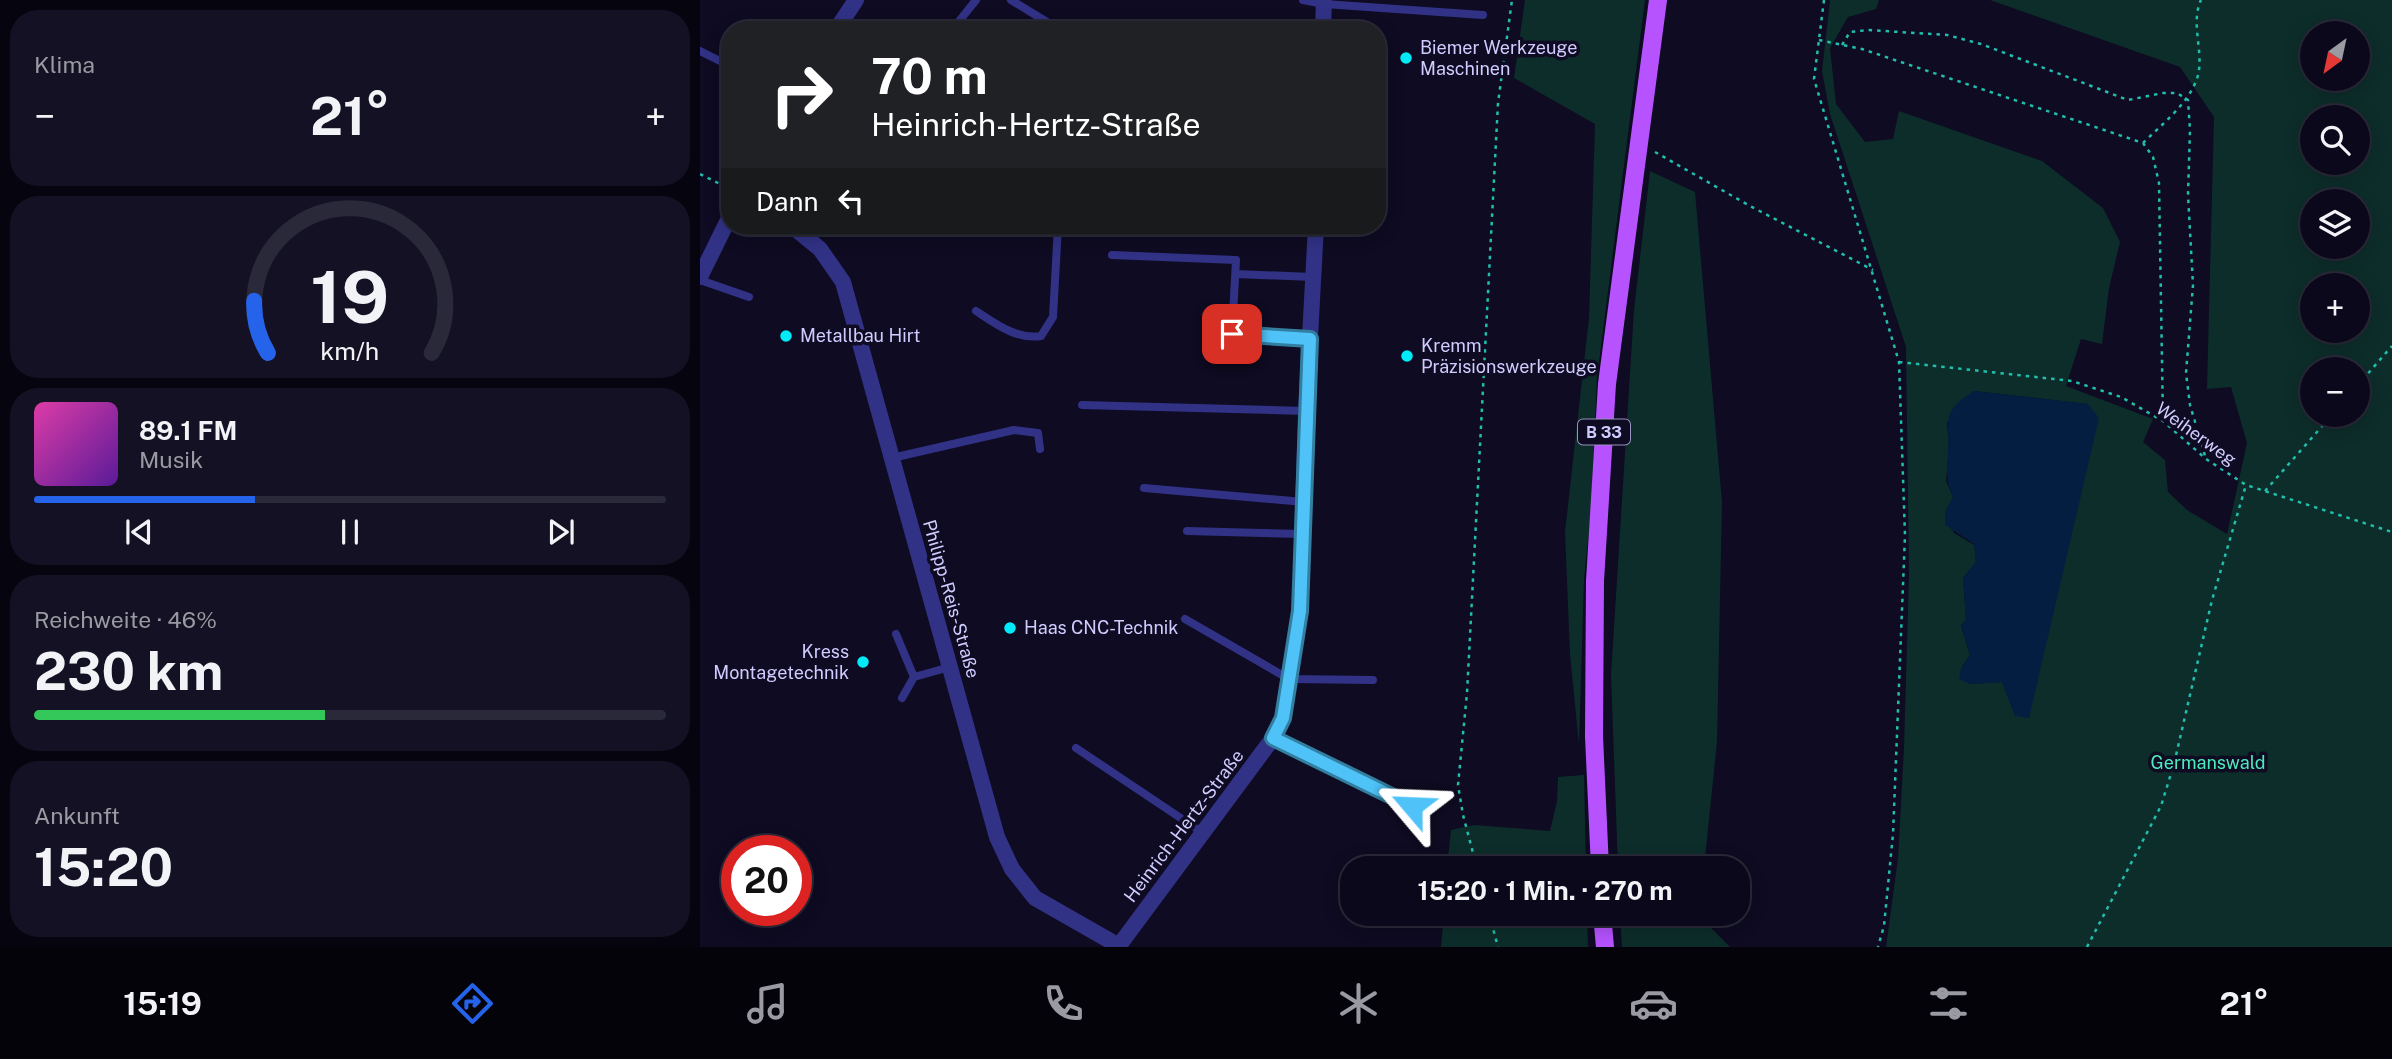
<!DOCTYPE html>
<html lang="de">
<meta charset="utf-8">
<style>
:root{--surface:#0a081a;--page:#131123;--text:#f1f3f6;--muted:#999aa2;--line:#2a2939;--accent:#2563eb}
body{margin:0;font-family:"Public Sans",sans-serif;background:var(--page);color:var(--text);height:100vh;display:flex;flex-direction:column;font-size:26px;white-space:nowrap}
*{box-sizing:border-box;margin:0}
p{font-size:23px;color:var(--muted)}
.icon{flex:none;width:38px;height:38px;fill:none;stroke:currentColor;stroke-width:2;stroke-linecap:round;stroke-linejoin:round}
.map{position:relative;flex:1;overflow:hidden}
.panel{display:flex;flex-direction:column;gap:10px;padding:10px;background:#06040e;width:700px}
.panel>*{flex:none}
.banner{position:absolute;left:21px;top:21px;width:665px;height:214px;border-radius:28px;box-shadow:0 4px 18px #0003,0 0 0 2px var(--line);background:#202124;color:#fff;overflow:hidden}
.needle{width:46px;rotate:213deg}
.buttons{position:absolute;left:1600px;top:21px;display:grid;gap:14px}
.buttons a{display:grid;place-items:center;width:70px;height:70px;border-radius:50%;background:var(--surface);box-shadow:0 4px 18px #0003,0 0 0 2px var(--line);font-size:35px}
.speed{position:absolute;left:21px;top:835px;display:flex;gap:14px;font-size:35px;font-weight:700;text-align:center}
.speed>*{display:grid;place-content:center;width:91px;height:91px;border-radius:50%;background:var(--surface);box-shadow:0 4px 18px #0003,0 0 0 2px var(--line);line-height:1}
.speed .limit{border:10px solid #d22;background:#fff;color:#111}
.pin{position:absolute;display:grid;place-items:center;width:60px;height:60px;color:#fff;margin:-30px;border-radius:14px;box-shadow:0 4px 10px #0006}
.me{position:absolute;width:77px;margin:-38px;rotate:296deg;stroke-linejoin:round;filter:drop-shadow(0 0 5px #0008)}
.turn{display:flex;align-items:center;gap:24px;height:147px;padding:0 35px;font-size:32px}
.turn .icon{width:91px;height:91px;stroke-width:2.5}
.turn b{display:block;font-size:49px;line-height:60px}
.then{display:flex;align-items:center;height:66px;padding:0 35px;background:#0003;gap:14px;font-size:26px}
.big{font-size:52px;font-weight:700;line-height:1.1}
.panel .widget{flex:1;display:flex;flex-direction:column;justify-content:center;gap:10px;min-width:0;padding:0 24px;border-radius:28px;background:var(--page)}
.panel .dial{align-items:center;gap:0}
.dial svg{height:182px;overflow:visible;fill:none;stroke:var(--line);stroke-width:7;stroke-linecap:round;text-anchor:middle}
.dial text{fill:var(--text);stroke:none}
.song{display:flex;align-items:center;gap:21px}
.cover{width:84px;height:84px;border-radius:10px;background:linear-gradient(135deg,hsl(320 70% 55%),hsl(270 70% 35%))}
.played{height:7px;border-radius:4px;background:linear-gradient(90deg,var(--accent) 35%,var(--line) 35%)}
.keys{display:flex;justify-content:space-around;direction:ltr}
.heat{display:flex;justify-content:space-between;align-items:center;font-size:38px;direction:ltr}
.charge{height:10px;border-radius:5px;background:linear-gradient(90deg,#34c759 46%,var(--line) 0)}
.trip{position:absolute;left:640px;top:856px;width:410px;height:70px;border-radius:28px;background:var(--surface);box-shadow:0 4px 18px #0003,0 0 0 2px var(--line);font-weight:700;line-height:70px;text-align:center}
.tabs{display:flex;height:112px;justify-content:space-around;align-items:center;background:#04030a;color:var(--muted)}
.tabs .icon{width:49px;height:49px}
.tabs .on{color:var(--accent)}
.tabs b{font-size:32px;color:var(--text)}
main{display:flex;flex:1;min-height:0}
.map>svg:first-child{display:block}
.green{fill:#0d2d2a;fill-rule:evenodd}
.water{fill:#041e42}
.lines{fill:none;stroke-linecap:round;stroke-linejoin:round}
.path{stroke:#21bead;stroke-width:2.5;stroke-dasharray:3.5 5;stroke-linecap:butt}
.service{stroke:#313286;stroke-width:8}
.minor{stroke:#313286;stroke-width:16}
.primary{stroke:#b653ff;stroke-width:18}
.route-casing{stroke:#337fa1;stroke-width:18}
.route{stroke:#4fc3f7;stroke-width:12}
.poi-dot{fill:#00ebf7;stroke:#0e0b22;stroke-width:2.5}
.labels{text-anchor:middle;stroke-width:7;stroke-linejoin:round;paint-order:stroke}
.shield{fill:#0e0b22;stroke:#9692bd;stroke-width:2}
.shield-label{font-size:16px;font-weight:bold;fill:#d0ccff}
.poi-label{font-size:18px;fill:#d0ccff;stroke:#0e0b22;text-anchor:start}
.street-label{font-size:18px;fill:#d0ccff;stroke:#0e0b22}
.park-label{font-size:18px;fill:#4cebbc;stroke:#0e0b22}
</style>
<main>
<section class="panel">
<div class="widget"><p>Klima</p>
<div class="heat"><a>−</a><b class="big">21°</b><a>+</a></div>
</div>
<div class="widget dial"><svg viewBox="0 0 100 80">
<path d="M14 69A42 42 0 1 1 86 69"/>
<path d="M14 69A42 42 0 0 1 8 46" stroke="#2563eb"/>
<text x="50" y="56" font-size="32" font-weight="700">19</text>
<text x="50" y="72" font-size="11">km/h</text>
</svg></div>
<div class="widget">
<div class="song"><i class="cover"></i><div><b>89.1 FM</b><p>Musik</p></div></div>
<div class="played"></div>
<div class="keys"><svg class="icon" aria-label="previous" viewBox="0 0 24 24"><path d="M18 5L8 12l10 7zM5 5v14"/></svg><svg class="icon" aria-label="pause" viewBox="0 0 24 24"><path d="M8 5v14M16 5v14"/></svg><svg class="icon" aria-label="next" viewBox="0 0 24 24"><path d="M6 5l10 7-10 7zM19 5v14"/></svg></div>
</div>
<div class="widget"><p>Reichweite · 46%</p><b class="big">230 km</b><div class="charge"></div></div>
<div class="widget"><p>Ankunft</p><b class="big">15:20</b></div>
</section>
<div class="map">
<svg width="1692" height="947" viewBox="0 0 1692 947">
<rect width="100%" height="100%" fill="#0e0b22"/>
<path class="green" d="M825 0H945L897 378 891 511 884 579 879 745 870 654 865 532 889 318 895 124 814 78Z
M1130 0H1179L1176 9 1148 17 1130 48 1136 104 1165 142 1193 139 1199 111 1342 161 1403 208 1420 242 1409 288 1402 344 1381 339 1366 386 1453 419 1443 442 1465 460 1468 492 1487 510 1527 534 1547 443 1531 387 1507 389 1514 117 1480 67 1290 0H1692V947H1186L1198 858 1204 748 1209 574 1206 347 1130 114 1122 71ZM1612 33H1657V79H1612ZM1612 117H1657V163H1612ZM1612 201H1657V247H1612ZM1612 285H1657V331H1612ZM1612 369H1657V415H1612ZM1274 391 1388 404 1315 715 1302 682 1270 684 1261 668 1270 655 1261 626 1266 619 1263 578 1276 562 1274 545 1254 533 1245 513 1253 497 1246 481 1249 449 1247 423Z
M950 171 995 192 1022 502 1017 742 1004 868H918L911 675 934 310Z
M884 775 886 868H747L751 830 774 825 850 831 857 801 858 777Z
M744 914H887L888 947H741Z
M920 914H999V916L1030 947H922Z"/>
<path class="water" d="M1274 391 1388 404 1399 418 1329 718 1315 716 1302 682 1270 684 1259 679 1261 668 1270 655 1261 625 1266 619 1263 578 1276 562 1274 544 1245 525V513L1253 497C1245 478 1247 473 1248 453 1250 420 1240 412 1274 391Z"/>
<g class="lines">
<path class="path" d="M1124 0 1114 79 1199 362 1205 535 1193 834 1184 926 1178 947
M1119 40 1162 49 1443 143 1453 157 1459 183 1463 421
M1142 45 1150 32 1168 30 1247 35 1281 44 1428 100 1463 93H1477L1488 100 1490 130 1488 195 1493 285 1486 373 1490 405 1506 459
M1443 143C1462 124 1495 99 1499 70 1502 48 1491 21 1501 0
M955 152 1050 206 1173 270
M0 174 30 189
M1199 362 1372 381 1421 397 1463 421 1506 459 1546 485 1692 532
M1657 386 1692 346
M1565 491 1632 415
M777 868 763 815 758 785 767 693 798 103 812 0
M789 914 798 947
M1387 947 1461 806 1474 764 1512 600 1546 485"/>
<path class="service" d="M311 0 347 22
M603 0 624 4 783 15
M252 30 276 0
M0 51 30 66
M412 255 536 260 532 334 610 339
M536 274 613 277
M0 280 49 297
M276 311C296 324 317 340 341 336L353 317 358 226
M382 405 606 411
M192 458 314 430 338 433 340 449
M444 488 604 502
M487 531 603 534
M485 619 589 679 673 680
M196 634 214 677
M202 698 214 677 250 667
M573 738 712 806
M376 748 503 833"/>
<path class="minor" d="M136 30 156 0
M623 30 624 0
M92 226 120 249 143 282 297 837 312 869 335 898 419 946
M0 277 30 216
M418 947 573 738 583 718 600 611 606 411 616 226"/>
<path class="primary" d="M900 868 894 736 895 581 907 384 958 0
M902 914 905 947"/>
</g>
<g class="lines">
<defs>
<path id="route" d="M532 334 610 339 600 611 583 718 573 738 712 806"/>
</defs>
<use href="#route" class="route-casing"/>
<use href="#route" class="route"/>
</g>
<g class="poi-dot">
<circle cx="706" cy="58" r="7"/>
<circle cx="86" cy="336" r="7"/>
<circle cx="707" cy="356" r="7"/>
<circle cx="310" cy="628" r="7"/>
<circle cx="163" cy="662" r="7"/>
</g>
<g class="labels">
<rect class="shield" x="878" y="419.5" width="52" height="25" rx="5"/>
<g class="shield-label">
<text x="904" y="438">B 33</text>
</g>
<g class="poi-label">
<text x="720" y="54">Biemer Werkzeuge<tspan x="720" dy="21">Maschinen</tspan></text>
<text x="100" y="342">Metallbau Hirt</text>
<text x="721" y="352">Kremm<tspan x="721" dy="21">Präzisionswerkzeuge</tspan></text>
<text x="324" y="634">Haas CNC-Technik</text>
<text x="149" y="658" text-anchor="end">Kress<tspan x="149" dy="21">Montagetechnik</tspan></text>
</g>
<g class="street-label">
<text transform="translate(1496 434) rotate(36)" y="6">Weiherweg</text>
<text transform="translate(251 599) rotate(74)" y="6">Philipp-Reis-Straße</text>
<text transform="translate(484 826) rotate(-53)" y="6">Heinrich-Hertz-Straße</text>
</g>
<g class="park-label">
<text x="1508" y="769">Germanswald</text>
</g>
</g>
</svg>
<div class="buttons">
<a><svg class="needle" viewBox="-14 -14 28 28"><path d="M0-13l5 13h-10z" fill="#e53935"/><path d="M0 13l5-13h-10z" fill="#999aa2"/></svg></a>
<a><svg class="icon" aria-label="search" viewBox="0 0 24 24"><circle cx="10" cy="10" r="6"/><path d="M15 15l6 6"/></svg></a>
<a><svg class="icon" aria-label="layers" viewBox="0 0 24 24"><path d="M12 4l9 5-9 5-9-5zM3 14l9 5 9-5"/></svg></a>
<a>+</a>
<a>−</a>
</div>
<div class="speed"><div class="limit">20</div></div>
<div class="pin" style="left:532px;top:334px;background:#d93025"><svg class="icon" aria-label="arrive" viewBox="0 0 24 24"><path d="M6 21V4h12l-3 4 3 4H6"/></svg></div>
<svg class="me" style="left:712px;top:806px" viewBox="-20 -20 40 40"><path d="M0-17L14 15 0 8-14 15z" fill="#4fc3f7" stroke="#fff" stroke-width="4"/></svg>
<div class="trip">15:20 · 1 Min. · 270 m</div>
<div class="banner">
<div class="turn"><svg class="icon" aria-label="right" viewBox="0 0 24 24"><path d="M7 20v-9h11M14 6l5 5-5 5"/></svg><div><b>70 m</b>Heinrich-Hertz-Straße</div></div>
<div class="then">Dann<svg class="icon" aria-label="left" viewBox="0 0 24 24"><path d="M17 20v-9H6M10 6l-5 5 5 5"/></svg></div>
</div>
</div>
</main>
<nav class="tabs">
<b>15:19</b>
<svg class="icon on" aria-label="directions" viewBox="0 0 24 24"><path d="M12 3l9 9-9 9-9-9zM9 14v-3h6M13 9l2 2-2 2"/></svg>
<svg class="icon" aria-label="music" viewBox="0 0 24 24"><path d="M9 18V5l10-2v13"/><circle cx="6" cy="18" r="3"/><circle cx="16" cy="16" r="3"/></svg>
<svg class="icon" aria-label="phone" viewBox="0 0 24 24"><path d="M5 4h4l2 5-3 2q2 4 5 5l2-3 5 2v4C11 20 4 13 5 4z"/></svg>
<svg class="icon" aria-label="climate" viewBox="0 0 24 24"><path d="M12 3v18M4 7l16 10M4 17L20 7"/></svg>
<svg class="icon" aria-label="car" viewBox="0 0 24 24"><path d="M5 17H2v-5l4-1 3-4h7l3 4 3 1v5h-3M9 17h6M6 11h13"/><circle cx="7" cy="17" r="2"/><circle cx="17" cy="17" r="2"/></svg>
<svg class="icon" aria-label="filters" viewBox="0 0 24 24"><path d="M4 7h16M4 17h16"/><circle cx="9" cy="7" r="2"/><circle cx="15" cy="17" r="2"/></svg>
<b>21°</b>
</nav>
